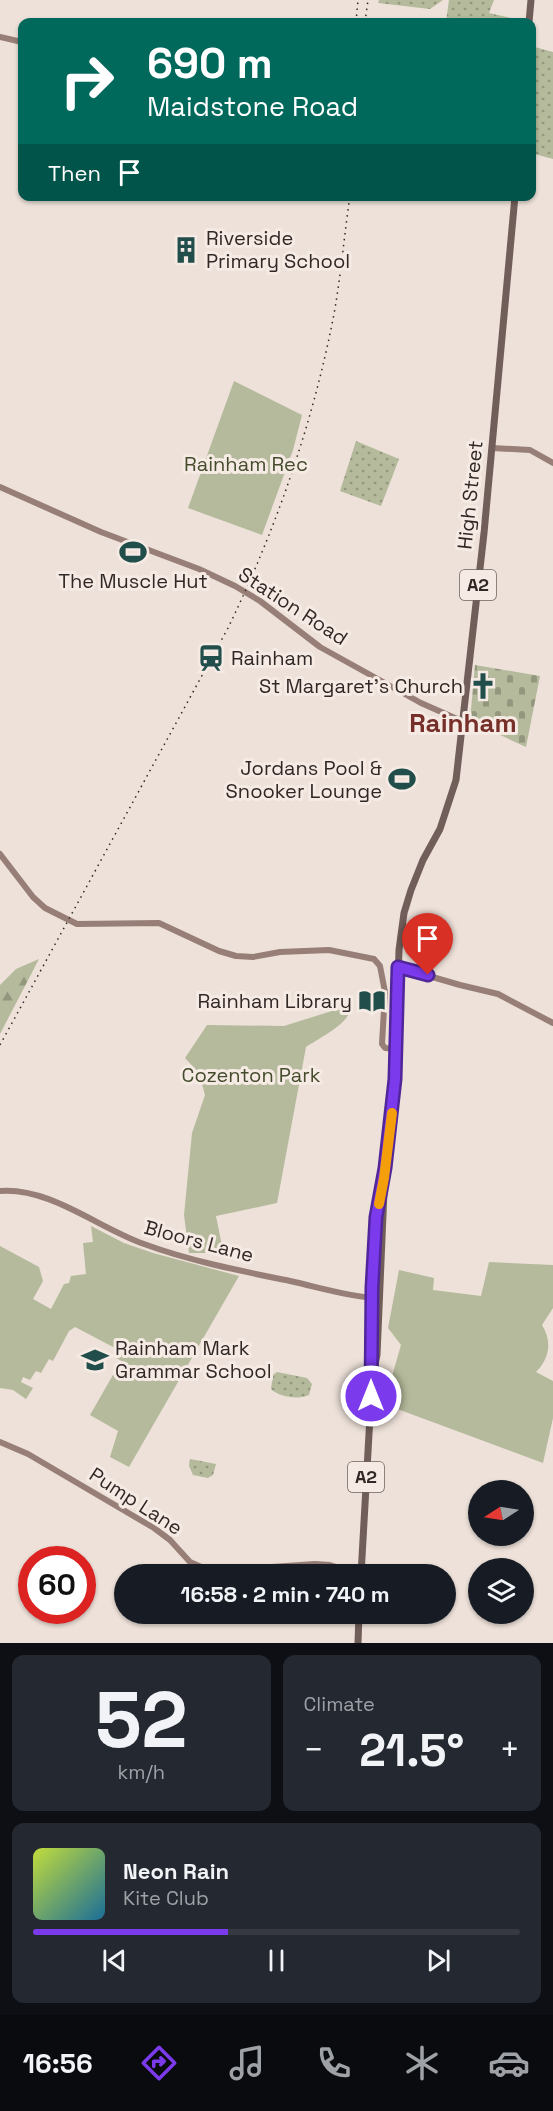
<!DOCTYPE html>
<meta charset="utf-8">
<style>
:root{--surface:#171b24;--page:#242831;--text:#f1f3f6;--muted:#9ea1a6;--line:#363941;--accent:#7c3aed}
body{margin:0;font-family:"Space Grotesk",sans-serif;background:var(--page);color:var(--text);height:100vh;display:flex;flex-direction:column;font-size:22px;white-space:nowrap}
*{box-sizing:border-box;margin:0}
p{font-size:20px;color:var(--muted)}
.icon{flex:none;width:33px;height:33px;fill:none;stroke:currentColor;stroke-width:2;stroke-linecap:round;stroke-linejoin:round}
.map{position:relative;height:1643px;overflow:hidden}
.side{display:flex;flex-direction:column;gap:12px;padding:12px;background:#0d0f14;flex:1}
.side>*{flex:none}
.top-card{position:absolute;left:18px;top:18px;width:518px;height:183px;border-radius:12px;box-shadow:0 2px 4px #0004;background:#00695c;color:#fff;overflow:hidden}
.needle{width:39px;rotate:258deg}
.tools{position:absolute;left:468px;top:1480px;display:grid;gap:12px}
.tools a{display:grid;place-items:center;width:66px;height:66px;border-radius:50%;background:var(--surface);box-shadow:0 2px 4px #0004;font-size:30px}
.speed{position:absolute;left:18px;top:1546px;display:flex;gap:12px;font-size:30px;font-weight:700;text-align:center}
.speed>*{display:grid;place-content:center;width:78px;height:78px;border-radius:50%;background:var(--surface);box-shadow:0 2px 4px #0004;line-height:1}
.speed .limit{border:9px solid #d22;background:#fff;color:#111}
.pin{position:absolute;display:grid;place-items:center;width:51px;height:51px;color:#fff;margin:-62px -26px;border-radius:50% 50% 50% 0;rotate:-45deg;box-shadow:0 0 6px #0007}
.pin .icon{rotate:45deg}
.me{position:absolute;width:66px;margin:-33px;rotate:0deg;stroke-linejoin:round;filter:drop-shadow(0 0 4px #0008)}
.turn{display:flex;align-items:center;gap:21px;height:126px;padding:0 30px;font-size:27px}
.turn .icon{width:78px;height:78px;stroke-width:2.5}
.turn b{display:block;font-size:42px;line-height:51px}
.then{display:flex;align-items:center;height:57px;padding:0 30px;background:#0003;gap:12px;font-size:22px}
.big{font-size:45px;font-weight:700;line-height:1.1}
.side .widget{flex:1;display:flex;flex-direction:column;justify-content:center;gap:9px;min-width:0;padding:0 21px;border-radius:12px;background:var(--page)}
.side .dial{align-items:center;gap:0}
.dial b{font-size:78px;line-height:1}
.song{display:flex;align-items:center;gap:18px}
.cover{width:72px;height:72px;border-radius:9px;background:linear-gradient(135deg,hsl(70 70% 55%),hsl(200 70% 35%))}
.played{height:6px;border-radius:3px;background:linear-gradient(90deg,var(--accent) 40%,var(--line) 40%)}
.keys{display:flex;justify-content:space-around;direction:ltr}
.heat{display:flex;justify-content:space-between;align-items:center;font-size:33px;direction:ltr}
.side .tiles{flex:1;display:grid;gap:12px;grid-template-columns:1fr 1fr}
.widget:last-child{grid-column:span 2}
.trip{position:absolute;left:114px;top:1564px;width:342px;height:60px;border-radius:30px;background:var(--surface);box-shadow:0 2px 4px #0004;font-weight:700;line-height:60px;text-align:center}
.tab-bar{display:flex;height:96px;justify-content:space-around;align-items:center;background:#090b0e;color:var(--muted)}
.tab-bar .icon{width:42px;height:42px}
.tab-bar .active{color:var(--accent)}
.tab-bar b{font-size:27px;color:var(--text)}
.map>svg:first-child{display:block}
.grass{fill:url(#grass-dots)}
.forest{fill:url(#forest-firs)}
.cemetery{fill:url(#cemetery-stones)}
.park{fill:#b4ba9b}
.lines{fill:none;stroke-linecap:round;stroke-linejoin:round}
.secondary{stroke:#977f78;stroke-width:6}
.primary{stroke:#715d59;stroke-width:7}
.rail{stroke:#312826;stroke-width:1.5;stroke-dasharray:1.5 4.5;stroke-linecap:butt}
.route-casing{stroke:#51269a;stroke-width:15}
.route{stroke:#7c3aed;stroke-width:10}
.slow{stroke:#f59e0b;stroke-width:10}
.labels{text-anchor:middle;stroke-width:6;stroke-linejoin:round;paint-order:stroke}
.shield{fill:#f6ebe4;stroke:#6c625f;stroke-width:1.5}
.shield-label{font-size:18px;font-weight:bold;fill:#312826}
.poi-label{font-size:20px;fill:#312826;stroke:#f6ebe4;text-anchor:start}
.park-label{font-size:20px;fill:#454c2d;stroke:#f6ebe4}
.street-label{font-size:20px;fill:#312826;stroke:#f6ebe4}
.district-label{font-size:26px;font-weight:bold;fill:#763029;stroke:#f6ebe4}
</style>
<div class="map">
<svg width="553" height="1643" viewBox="0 0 553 1643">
<defs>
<pattern id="grass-dots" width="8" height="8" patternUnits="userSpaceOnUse" patternTransform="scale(1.5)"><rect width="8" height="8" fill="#b4ba9b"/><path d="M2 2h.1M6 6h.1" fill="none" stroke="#93977e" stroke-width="1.8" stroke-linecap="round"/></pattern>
<pattern id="forest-firs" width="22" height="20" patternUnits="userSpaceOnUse" patternTransform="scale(1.5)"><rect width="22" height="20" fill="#b4ba9b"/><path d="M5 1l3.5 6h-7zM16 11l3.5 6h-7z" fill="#93977e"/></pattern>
<pattern id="cemetery-stones" width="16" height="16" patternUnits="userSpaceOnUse" patternTransform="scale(1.5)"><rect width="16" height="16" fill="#b4ba9b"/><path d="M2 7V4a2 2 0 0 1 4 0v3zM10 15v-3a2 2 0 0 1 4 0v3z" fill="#93977e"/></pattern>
</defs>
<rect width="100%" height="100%" fill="#ede1d9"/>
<path class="grass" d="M379 0H443L430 9 378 3Z
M449 0H494L489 13 525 21V22H446Z
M531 46 553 52V159L531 153Z
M356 441 399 459 381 506 340 491Z
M277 1372 307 1378 312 1384 309 1395C299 1400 279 1397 271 1389L273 1375Z
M190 1459 216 1464 213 1475 208 1478 193 1475 189 1466Z"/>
<path class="forest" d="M39 959 0 1034V985L16 969Z"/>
<path class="cemetery" d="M475 665 540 676 526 747 470 721Z"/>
<path class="park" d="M234 381 302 415 293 450 262 535 188 508Z
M350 1009C349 1024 319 1038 306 1047L277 1203 216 1216 223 1251 221 1253H189L184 1215 192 1133 205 1095 199 1073 185 1058 207 1025 284 1026 335 1010Z
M91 1226 124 1243 153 1253 239 1276 129 1467 110 1457 118 1431 90 1415 117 1368 122 1370 125 1363 113 1356 117 1349 75 1327 69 1331 53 1361 49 1359 41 1373 36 1371 30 1380 23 1377 21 1382 33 1388 26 1399 13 1390 0 1388V1246L39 1267 43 1281 33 1299 51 1309 64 1284 69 1283 71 1276 86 1274 83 1243 93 1242Z
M489 1262 553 1265V1308L542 1325C552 1341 550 1358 536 1372L553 1381V1418L543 1463 384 1404 401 1345 388 1328 399 1270 434 1278 433 1290 481 1296Z"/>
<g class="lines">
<path class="secondary" d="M0 37 22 42
M492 448 530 450 553 463
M0 487 101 532 199 569 235 586 260 601 320 647 421 703 464 722
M0 854 33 897 45 908 77 924 159 923 219 951 236 956 253 957 280 952 329 950 374 959 380 966 385 992 382 1044 385 1048 396 1049
M398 967 460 985 498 994 553 1023
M0 1191C50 1187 98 1228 144 1244 190 1261 241 1271 290 1281 318 1287 346 1296 375 1298
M0 1442 28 1454 154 1528 170 1540 190 1562 206 1569 231 1570 315 1564 330 1565 361 1575"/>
<path class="primary" d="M529 22 531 0
M374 1369 377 1355 384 1191
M361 1575 372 1381V1288L377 1217 385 1168 395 1079 399 950 404 913 411 890 423 860 440 829 456 780 484 533 515 196
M358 1643 359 1614"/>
<path class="rail" d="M356 22 358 0
M365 22 368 0
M0 1045 228 628C276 529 313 423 334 314 341 275 344 236 350 196"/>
</g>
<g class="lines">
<defs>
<path id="route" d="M371 1396 372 1288 376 1217 385 1168 395 1079 398 967 428 975"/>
</defs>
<use href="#route" class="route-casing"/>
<use href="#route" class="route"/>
<path class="slow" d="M379 1204 384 1178 392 1113"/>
</g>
<defs>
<symbol id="building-bare" viewBox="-9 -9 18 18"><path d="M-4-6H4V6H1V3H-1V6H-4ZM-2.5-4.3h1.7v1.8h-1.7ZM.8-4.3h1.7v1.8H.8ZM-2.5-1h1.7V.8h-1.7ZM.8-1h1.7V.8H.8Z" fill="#214d4a" stroke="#f6ebe4" stroke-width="2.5" paint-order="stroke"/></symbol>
<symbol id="stadium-bare" viewBox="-9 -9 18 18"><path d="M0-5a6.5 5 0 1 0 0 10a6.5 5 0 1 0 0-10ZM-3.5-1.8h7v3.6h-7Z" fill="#214d4a" stroke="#f6ebe4" stroke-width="2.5" paint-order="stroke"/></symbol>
<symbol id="station-bare" viewBox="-9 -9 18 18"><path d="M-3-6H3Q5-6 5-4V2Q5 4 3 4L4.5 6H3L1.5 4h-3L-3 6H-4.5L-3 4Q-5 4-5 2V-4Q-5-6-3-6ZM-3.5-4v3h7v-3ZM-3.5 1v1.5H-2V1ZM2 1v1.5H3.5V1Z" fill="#214d4a" stroke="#f6ebe4" stroke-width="2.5" paint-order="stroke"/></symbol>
<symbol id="church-bare" viewBox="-9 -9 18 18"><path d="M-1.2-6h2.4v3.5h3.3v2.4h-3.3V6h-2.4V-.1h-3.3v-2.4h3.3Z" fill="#214d4a" stroke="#f6ebe4" stroke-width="2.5" paint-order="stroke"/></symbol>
<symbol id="library-bare" viewBox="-9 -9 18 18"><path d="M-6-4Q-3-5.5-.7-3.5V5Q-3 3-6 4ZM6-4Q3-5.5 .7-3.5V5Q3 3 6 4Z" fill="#214d4a" stroke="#f6ebe4" stroke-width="2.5" paint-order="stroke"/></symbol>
<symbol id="school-bare" viewBox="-9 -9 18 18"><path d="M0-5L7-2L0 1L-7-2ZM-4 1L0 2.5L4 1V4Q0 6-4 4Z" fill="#214d4a" stroke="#f6ebe4" stroke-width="2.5" paint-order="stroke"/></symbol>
</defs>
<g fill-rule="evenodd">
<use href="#building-bare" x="167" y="231" width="38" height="38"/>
<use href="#stadium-bare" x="114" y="533" width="38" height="38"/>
<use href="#station-bare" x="192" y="639" width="38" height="38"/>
<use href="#church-bare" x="464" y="667" width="38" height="38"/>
<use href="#stadium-bare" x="383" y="760" width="38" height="38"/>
<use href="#library-bare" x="353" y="982" width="38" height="38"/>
<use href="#school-bare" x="76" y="1341" width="38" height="38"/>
</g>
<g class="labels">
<g class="shield">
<rect x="460" y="570" width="36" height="30" rx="4.5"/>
<rect x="348" y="1462" width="36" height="30" rx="4.5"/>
</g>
<g class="shield-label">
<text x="478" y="591">A2</text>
<text x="366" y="1483">A2</text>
</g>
<g class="poi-label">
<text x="206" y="245">Riverside<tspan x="206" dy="23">Primary School</tspan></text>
<text x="133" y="588" text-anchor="middle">The Muscle Hut</text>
<text x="231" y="665">Rainham</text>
<text x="463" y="693" text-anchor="end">St Margaret's Church</text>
<text x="382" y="775" text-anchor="end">Jordans Pool &amp;<tspan x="382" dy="23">Snooker Lounge</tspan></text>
<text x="352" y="1008" text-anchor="end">Rainham Library</text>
<text x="115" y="1355">Rainham Mark<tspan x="115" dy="23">Grammar School</tspan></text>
</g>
<g class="park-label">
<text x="246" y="471">Rainham Rec</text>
<text x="251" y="1082">Cozenton Park</text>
</g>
<g class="street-label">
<text transform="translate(470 495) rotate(-84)" y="7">High Street</text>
<text transform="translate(293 606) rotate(33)" y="7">Station Road</text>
<text transform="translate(199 1241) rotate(15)" y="7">Bloors Lane</text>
<text transform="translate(136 1501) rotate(33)" y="7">Pump Lane</text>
</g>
<g class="district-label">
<text x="463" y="732">Rainham</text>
</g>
</g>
</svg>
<div class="tools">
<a><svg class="needle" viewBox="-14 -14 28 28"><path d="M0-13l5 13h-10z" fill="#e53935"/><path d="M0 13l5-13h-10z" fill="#9ea1a6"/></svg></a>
<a><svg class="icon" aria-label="layers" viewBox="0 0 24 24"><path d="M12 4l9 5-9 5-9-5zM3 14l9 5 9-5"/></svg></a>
</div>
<div class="speed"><div class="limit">60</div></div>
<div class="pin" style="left:428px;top:975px;background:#d93025"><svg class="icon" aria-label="arrive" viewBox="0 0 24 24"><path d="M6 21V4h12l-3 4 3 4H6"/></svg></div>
<svg class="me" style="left:371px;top:1396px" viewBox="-20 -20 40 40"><circle r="17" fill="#7c3aed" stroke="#fff" stroke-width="3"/><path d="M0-11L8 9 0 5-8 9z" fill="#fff"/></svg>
<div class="trip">16:58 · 2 min · 740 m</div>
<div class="top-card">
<div class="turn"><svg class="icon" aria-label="right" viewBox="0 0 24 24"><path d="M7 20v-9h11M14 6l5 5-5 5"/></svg><div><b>690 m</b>Maidstone Road</div></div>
<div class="then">Then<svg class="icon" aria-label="arrive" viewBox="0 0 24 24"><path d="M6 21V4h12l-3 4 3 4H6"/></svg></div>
</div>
</div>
<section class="side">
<div class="tiles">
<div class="widget dial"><b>52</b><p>km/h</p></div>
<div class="widget"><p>Climate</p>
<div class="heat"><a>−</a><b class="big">21.5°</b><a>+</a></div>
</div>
<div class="widget">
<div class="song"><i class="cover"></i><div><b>Neon Rain</b><p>Kite Club</p></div></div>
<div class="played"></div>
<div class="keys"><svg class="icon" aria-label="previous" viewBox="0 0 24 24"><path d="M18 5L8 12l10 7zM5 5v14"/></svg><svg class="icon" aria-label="pause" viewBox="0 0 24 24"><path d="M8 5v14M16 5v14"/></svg><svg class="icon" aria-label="next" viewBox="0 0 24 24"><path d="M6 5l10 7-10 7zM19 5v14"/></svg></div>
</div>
</div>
</section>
<nav class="tab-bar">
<b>16:56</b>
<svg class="icon active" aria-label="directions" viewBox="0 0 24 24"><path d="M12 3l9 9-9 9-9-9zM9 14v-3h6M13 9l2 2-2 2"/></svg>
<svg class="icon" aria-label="music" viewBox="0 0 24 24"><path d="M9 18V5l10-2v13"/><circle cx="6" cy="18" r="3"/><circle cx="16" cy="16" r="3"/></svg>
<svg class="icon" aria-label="phone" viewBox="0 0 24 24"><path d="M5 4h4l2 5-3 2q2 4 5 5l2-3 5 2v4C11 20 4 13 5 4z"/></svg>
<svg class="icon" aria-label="climate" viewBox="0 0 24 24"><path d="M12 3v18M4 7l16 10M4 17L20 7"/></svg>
<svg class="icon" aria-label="car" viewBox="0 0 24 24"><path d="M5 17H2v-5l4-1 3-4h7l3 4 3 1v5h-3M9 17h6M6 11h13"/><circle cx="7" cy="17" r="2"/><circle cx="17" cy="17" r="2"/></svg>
</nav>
